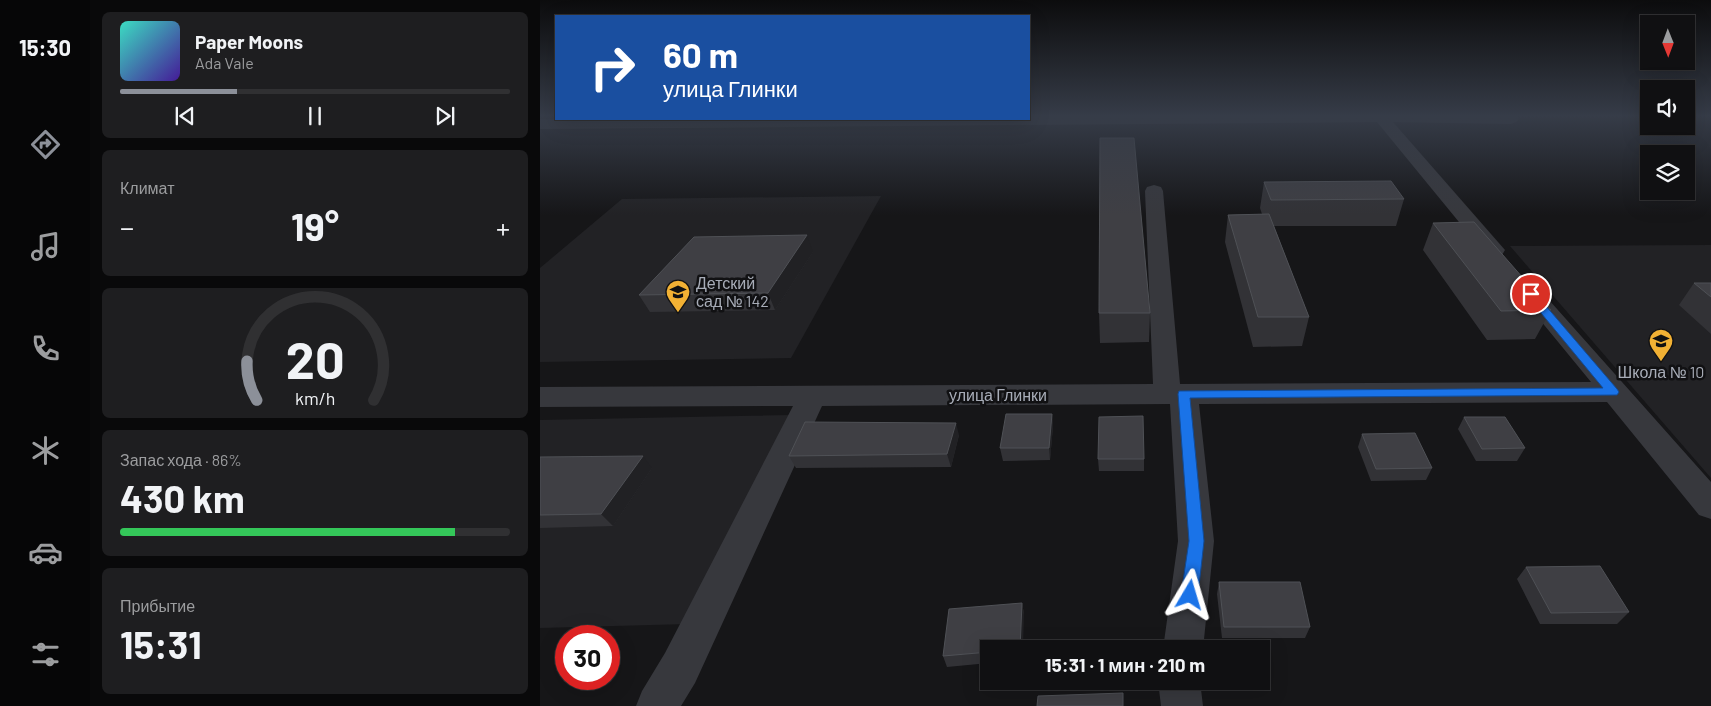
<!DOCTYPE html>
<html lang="ru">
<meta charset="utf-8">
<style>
:root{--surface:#101012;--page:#1e1e20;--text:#f1f3f6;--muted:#9c9d9f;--line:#303032;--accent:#8c9099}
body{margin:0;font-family:Barlow,sans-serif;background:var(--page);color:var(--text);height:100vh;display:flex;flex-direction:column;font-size:19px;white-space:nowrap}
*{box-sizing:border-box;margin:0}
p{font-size:16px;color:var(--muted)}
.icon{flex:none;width:28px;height:28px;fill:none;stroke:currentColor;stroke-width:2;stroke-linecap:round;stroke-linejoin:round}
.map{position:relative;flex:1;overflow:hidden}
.drawer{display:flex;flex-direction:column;gap:12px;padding:12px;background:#09090a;width:450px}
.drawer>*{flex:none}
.banner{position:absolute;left:15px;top:15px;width:475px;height:105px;border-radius:0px;box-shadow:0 5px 20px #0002,0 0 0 1px var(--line);background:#1a4fa0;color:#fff;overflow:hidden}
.needle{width:32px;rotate:179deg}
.controls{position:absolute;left:1100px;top:15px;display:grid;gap:10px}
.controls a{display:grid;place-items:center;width:55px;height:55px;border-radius:0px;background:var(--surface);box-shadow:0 5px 20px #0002,0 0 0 1px var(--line);font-size:25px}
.speed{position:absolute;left:15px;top:625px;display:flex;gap:10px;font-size:25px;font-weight:700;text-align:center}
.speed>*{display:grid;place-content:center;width:65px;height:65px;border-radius:50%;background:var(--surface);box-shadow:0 5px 20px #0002,0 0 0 1px var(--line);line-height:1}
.speed .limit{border:8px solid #d22;background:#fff;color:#111}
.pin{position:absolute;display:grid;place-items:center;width:42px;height:42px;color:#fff;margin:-21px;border:2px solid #fff;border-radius:50%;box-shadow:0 1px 5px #0007}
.me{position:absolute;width:55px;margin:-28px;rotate:7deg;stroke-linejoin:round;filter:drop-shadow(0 0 4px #0008)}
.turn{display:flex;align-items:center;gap:18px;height:105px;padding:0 25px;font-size:22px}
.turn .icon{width:65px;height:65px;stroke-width:2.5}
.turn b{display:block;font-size:35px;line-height:42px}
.big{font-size:38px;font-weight:700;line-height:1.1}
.drawer .tile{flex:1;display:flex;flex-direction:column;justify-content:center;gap:8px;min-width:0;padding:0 18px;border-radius:8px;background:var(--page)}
.drawer .dial{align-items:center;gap:0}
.dial svg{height:130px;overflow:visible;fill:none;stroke:var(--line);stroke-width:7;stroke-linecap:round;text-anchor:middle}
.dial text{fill:var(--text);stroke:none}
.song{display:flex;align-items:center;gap:15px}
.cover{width:60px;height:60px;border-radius:8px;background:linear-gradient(135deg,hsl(170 70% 55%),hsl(260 70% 35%))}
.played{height:5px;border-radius:2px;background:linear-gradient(90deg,var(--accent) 30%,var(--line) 30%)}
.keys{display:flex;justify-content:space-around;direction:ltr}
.heat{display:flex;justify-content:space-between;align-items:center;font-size:28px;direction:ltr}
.charge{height:8px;border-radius:4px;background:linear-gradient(90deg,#34c759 86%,var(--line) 0)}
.trip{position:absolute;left:440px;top:640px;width:290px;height:50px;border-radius:0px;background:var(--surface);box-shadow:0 5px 20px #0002,0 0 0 1px var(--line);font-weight:700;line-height:50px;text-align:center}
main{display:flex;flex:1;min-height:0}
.dock{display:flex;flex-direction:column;width:90px;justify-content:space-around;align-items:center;background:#060607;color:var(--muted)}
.dock .icon{width:35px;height:35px}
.dock .active{color:var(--accent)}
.dock b{font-size:22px;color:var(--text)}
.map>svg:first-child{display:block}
.built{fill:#222225}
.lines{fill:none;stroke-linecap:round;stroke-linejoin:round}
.minor{fill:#37383d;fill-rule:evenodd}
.wall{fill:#323236}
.shaded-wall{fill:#212124}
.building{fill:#3f3f44;stroke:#4f5156}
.route{fill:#1a73e8;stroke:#114b97}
.labels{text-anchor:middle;stroke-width:5;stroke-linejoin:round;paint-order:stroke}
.poi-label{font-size:16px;fill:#a8adb8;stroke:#111113;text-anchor:start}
.street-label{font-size:16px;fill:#a8adb8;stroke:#111113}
</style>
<main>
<nav class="dock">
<b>15:30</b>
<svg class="icon active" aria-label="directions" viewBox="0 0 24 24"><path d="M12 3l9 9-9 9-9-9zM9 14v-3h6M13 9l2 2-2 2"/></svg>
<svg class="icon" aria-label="music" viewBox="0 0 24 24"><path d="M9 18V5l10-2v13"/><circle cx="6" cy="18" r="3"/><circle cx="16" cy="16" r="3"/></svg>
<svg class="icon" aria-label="phone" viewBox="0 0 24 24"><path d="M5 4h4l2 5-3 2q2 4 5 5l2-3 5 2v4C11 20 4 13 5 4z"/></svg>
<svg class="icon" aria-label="climate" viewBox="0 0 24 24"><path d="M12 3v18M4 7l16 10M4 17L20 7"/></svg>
<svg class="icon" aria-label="car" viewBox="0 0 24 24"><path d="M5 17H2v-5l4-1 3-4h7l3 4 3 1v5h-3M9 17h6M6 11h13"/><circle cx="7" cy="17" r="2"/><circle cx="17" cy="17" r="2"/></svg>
<svg class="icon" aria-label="filters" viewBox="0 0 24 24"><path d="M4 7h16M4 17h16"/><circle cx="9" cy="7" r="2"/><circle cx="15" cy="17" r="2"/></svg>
</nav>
<section class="drawer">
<div class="tile">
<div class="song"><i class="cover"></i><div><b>Paper Moons</b><p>Ada Vale</p></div></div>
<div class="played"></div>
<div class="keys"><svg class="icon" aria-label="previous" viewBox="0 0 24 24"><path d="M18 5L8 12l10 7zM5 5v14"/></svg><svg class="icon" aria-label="pause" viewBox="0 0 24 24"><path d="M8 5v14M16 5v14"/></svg><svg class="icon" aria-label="next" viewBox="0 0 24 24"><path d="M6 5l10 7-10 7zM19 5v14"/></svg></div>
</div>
<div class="tile"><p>Климат</p>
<div class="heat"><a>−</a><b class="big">19°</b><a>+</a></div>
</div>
<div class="tile dial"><svg viewBox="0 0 100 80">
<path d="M14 69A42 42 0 1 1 86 69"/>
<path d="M14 69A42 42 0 0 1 8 45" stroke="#8c9099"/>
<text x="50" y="56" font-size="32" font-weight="700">20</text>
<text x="50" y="72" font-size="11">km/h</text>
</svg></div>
<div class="tile"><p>Запас хода · 86%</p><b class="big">430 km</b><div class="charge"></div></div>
<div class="tile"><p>Прибытие</p><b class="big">15:31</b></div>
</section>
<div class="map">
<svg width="1171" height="706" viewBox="0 0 1171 706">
<rect width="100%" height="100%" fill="#161618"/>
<path class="built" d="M341 196 251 358 0 362V268L82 199Z
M1171 245V478L970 246Z
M253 415 148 624 0 628V420Z"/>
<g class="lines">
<path class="minor" d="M489 116H976L979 119 976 122 971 124 853 122 965 250 962 255 954 256 946 255 837 122 0 129V119H489Z
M614 185 621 187 623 191 640 384 1051 382 973 287 977 282 985 280 993 282 1171 482V519L1159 515 1067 402 659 404 674 541 663 649H623L638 541 630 404 282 406 155 683 141 706H96L102 691 125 653 253 406 0 407V387L613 384 605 191 607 187Z
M618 681H660L663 706H621Z"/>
</g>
<path class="wall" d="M724 182 864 199 856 226H734L769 317 762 346 713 347 685 242 688 215 722 214 720 208Z
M893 223 1011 310 995 339 947 340 883 250Z
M273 252 235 310 110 312 99 295Z
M1154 283H1171V334L1139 305Z
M559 313H610L609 342 560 343Z
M512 414 513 426 510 460 463 461 460 448Z
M924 417 985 448 977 461H936L918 429Z
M822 434 892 468 886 480 831 481 818 447Z
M419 435 411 467 256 468 249 456Z
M0 457 112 468 73 526 0 528Z
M558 459H604V471H559Z
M986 567 1089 612 1077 624H1000L977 579Z
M679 582 770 627 765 638H682L677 594Z
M482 603 484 614 449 649V663L407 667 403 656Z"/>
<path class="shaded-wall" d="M267 235 273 252 235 310 228 293Z
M512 414 513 426 510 460 509 448Z
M416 423 419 435 411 467 407 454Z
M103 456 112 468 73 526 61 514Z
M482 603 484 614 483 649H480Z"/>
<path class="building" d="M560 138H594L610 313H559Z
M851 181 864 199 731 200 724 182Z
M729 214 769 317H718L688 215Z
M934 222 1011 310 961 311 893 223Z
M267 235 228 293 99 295 154 237Z
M1154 283H1171V297Z
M466 414H512L509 448H460Z
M603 416 604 459H558L559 417Z
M924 417H965L985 448 942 449Z
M265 422 416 423 407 454 249 456Z
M875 433 892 468 836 469 822 434Z
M103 456 61 514 0 515V457Z
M1060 566 1089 612 1011 613 986 567Z
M679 582H760L770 627H684Z
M482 603 480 649H449V652L403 656 409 609Z
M583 693V706H497L498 696Z"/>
<linearGradient id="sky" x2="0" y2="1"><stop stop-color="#0c0c0d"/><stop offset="0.54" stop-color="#363c48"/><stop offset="1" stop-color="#363c48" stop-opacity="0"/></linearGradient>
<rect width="1171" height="215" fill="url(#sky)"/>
<path class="route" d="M991 291 994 292 1077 389 1079 392 1077 395 650 398 664 541 658 595 655 600 650 603 644 600 641 595 649 541 638 394 639 391 1063 388 987 296V292Z"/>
<defs>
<symbol id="school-pin" viewBox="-11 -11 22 30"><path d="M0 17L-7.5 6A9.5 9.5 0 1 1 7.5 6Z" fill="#f2b134" stroke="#111113"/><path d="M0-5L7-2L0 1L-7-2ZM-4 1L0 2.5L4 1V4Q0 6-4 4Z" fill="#111"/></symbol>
</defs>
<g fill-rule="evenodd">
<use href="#school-pin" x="124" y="278" width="28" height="38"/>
<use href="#school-pin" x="1107" y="327" width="28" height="38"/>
</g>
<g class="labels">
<g class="poi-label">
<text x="156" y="289">Детский<tspan x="156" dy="18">сад № 142</tspan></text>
<text x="1121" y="378" text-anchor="middle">Школа № 10</text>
</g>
<g class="street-label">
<text x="458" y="401">улица Глинки</text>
</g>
</g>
</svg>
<div class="controls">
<a><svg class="needle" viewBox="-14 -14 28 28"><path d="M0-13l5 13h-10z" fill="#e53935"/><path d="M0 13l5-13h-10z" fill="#9c9d9f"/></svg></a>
<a><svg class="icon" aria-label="sound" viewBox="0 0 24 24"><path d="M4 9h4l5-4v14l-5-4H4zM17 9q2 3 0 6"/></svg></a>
<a><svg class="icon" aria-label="layers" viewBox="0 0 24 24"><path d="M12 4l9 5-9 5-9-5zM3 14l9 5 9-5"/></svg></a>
</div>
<div class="speed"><div class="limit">30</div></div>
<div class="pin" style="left:991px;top:294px;background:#d93025"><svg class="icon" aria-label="arrive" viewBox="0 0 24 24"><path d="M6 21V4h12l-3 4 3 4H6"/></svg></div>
<svg class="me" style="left:650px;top:595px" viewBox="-20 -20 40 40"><path d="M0-17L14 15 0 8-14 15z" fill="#1a73e8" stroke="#fff" stroke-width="4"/></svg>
<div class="trip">15:31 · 1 мин · 210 m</div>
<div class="banner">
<div class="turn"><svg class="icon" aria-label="right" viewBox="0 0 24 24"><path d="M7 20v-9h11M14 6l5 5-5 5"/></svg><div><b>60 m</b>улица Глинки</div></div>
</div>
</div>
</main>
